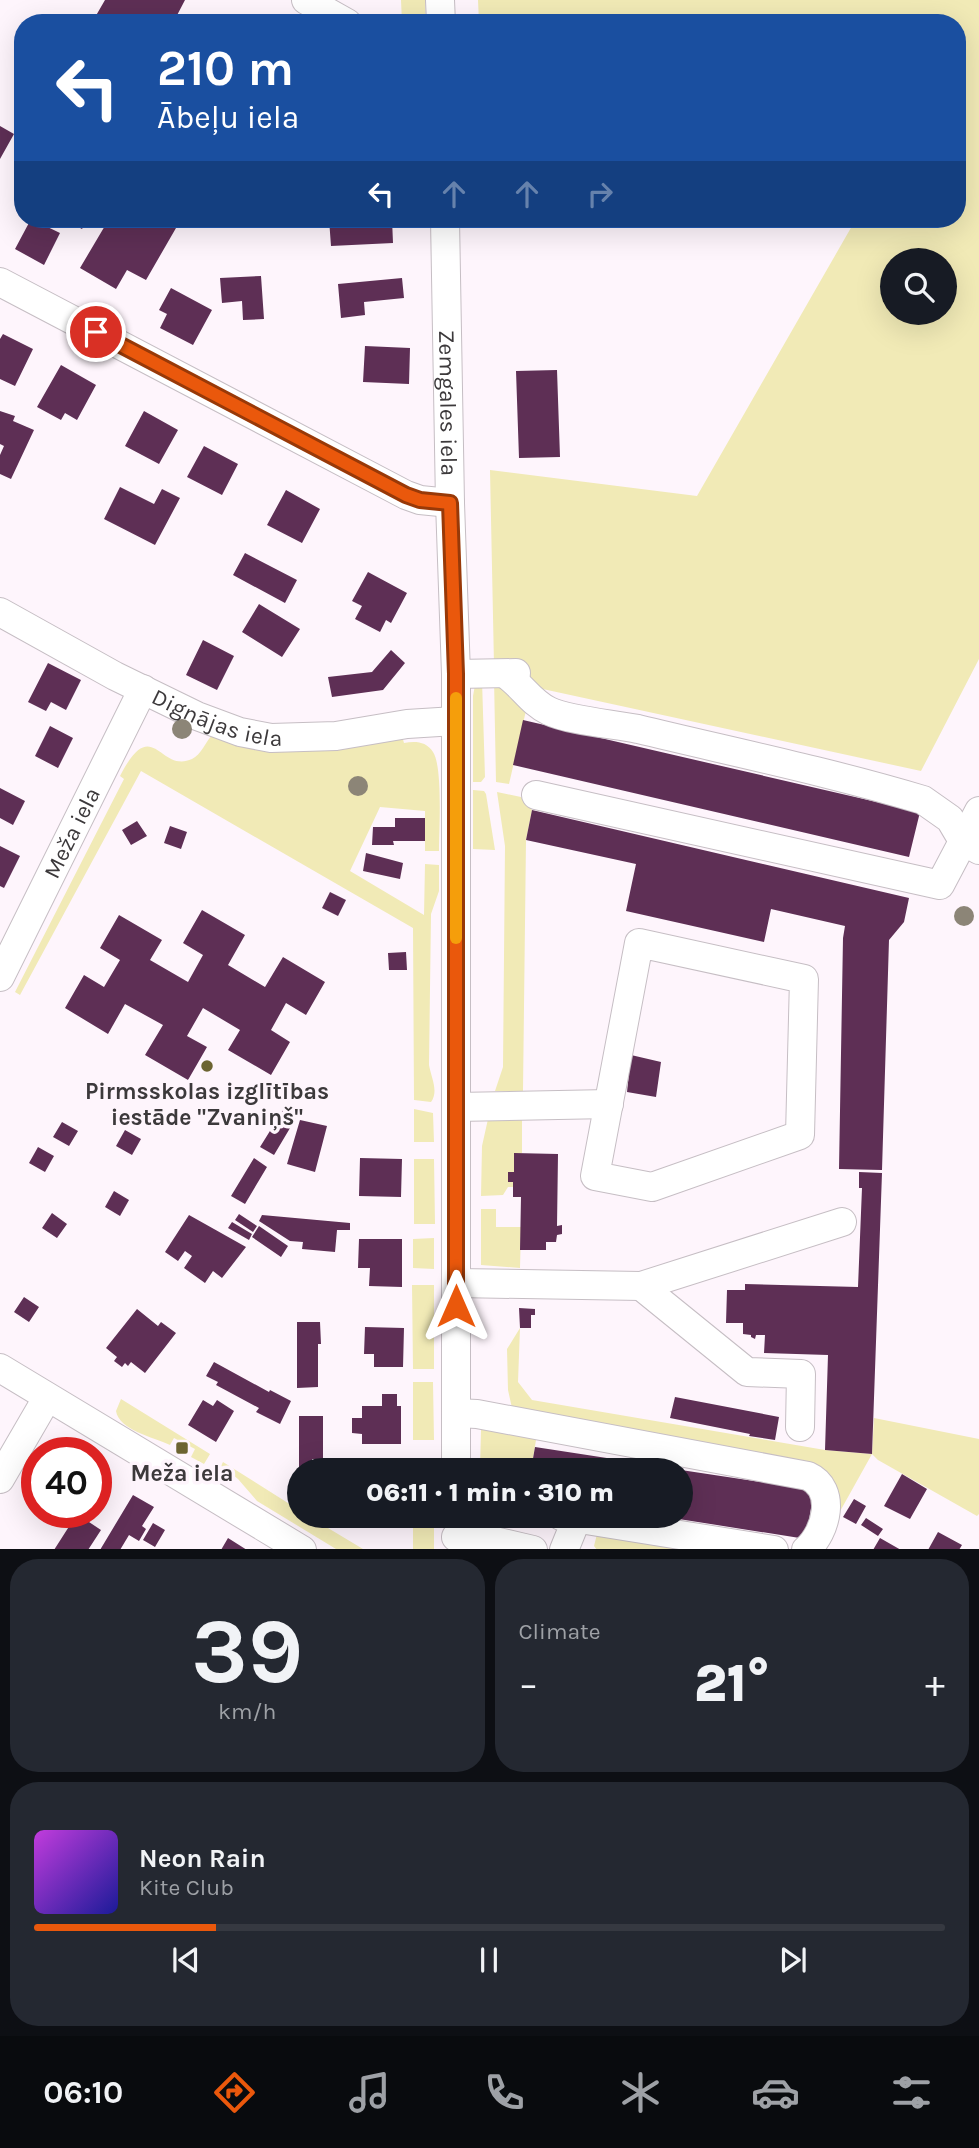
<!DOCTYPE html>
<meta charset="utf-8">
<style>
:root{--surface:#171b24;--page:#242831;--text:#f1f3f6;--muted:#9ea1a6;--line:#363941;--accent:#ea580c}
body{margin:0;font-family:Karla,sans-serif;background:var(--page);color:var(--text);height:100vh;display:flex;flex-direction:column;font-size:26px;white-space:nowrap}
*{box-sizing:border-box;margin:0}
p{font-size:23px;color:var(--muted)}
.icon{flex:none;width:38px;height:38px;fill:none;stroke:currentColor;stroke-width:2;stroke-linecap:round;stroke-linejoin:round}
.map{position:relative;height:1549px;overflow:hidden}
.drawer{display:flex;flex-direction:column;gap:10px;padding:10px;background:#0d0f14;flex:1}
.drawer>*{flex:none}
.guide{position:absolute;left:14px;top:14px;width:952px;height:214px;border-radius:28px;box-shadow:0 7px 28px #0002;background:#1a4fa0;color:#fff;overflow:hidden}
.controls{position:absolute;left:880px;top:248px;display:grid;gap:14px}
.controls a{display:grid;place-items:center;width:77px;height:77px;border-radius:50%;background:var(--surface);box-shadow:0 7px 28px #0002;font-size:35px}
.speed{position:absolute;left:21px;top:1437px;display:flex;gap:14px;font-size:35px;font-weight:700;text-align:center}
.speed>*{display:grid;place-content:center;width:91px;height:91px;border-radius:50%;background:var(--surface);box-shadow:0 7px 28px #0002;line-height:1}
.speed .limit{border:10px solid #d22;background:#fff;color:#111}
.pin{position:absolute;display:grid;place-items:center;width:60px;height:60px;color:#fff;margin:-30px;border:4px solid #fff;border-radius:50%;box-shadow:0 2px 7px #0007}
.me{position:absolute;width:77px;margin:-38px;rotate:0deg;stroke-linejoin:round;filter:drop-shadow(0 0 5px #0008)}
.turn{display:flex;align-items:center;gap:24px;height:147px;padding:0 28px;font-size:32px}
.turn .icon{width:91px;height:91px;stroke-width:2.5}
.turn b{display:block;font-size:49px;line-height:60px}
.lanes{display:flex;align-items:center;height:66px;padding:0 28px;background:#0003;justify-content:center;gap:35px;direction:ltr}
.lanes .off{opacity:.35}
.big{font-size:52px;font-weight:800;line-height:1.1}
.drawer .card{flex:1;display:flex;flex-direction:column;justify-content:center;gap:10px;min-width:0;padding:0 24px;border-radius:28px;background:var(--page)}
.drawer .dial{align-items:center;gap:0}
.dial b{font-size:91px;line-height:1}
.song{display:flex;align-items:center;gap:21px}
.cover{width:84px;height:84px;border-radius:10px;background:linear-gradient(135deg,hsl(290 70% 55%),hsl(240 70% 35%))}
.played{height:7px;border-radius:4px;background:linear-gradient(90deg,var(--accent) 20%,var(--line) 20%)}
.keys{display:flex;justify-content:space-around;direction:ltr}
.heat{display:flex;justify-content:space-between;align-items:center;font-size:38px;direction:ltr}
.drawer .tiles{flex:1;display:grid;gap:10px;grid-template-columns:1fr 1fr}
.card:last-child{grid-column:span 2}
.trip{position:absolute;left:287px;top:1458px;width:406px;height:70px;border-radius:35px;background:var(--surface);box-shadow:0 7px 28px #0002;font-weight:800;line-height:70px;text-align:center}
.tabs{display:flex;height:112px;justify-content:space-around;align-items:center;background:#090b0e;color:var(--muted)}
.tabs .icon{width:49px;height:49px}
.tabs .selected{color:var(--accent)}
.tabs b{font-size:32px;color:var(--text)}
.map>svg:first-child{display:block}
.green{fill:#f1eab6;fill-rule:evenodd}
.building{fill:#5e2f55}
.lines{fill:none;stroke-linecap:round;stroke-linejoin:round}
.minor-casing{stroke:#c6bec4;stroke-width:30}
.minor{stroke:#fff;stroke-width:28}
.tree{fill:#8c8577}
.route-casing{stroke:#983908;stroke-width:18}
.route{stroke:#ea580c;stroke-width:12}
.slow{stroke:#f59e0b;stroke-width:12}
.poi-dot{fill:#6c6431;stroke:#fef5fc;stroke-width:2.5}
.labels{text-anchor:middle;stroke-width:7;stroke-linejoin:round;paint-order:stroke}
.street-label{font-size:23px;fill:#3c393b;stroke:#fef5fc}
.poi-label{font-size:23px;font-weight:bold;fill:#3c393b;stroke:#fef5fc}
</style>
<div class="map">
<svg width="979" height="1550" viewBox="0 0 979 1550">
<rect width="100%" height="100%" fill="#fef5fc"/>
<path class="green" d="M401 0H425L426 23H402Z
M478 0H979V659L921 771 515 683 494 665 490 470 697 496 856 219H957V23H479ZM892 261H945V313H892Z
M494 678 528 702 509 784 496 782Z
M482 680 485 777 481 782H473V696L475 685Z
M213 734 402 736 404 743C415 741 426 741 433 752 443 767 439 831 439 851H425V811L380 807 350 871 424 915 425 864 439 865V891L431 914 429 1065C431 1077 439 1091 431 1102L414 1100 413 928 141 771 20 995 15 992 124 779 120 776C153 712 159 774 192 759 201 755 206 741 213 734Z
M473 790 484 791 486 794 495 850 473 849Z
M497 792 521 797 532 810 526 840 523 1091H495L503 1067 505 846Z
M414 1109 433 1113 434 1142H414Z
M522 1117V1153L514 1154V1172L508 1173V1182H513V1187H508L503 1195 481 1196 482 1146 488 1119Z
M414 1159H434L435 1224H414Z
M481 1209H496V1227H521L520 1268 481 1265Z
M434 1238V1269L413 1268V1239Z
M412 1285H434V1369H413Z
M520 1328 518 1382 532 1400 825 1450 872 1454 874 1418 979 1439V1514L977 1516 878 1460 872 1454 819 1549 821 1543 805 1463 788 1458 726 1448 512 1408 508 1390 507 1349Z
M413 1382H433L434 1440H413Z
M121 1399 210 1454 204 1464 191 1457 195 1449 174 1438 170 1445C153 1437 119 1430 116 1411Z
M489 1427 537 1434 531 1470H480L481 1430Z
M223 1462 299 1510V1516H308L363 1549H336L257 1501 238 1479 221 1466Z
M413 1516H434V1549H413Z
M597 1534 716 1549 597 1550 594 1546Z"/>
<path class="building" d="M105 0H185L173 23H150L141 18 138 23H101L94 19Z
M0 126 14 134 0 159Z
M31 219 60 233 44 265 15 249Z
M63 219H88L82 229Z
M109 219H159L176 228 146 280 127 270 116 289 80 268Z
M329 219H392L393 243 331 246Z
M261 276 264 319 243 320 242 301 222 303 220 278Z
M402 278 404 298 364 302 365 315 341 318 338 284Z
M171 288 212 310 193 345 160 328 167 314 159 310Z
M3 334 33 349 15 386 0 379V339Z
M365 346 410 348 409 384 363 382Z
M61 365 96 385 77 420 65 413 61 420 37 407Z
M557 370 560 457 519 458 516 371Z
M0 411 15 416 13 421 34 430 11 479 0 474V455L4 446 0 444Z
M144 411 178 430 159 464 125 446Z
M204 446 238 464 222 495 187 477Z
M120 487 154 504 162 489 180 498 155 545 104 519Z
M286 490 320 509 302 543 267 525Z
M245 553 297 580 285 603 233 575Z
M368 572 407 593 391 623 386 620 380 632 355 619 362 606 352 601Z
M259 604 300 629 282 657 242 632Z
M203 640 234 656 217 690 186 675Z
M391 650 405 663 383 690 332 697 328 677 372 672Z
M48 663 81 680 66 710 51 702 46 711 28 702Z
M523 720 920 812 909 857 513 765Z
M50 726 73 738 58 768 35 756Z
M0 788 25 801 13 825 0 818Z
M532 810 909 898 904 922 889 940 882 1170 839 1169 843 938 845 926 771 909 764 942 626 911 636 864 526 840Z
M395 818H425V841H393L394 845H372L373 827H395Z
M137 821 147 836 131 845 122 830Z
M170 826 187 832 181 849 164 843Z
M0 846 20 856 4 888 0 886Z
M366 853 403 863 400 879 363 871Z
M330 892 346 900 338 916 322 908Z
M202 910 245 935 228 965 265 987 283 957 325 982 306 1015 286 1003 271 1030 290 1042 271 1075 228 1050 240 1030 203 1008 187 1036 207 1047 188 1080 145 1055 163 1025 125 1004 108 1034 65 1008 84 975 104 987 120 960 100 948 119 915 162 940 150 960 188 982 203 955 183 943Z
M406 952 407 970H389L388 953Z
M631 1055 661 1062 656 1097 627 1092Z
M283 1110 296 1118 274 1155 260 1147Z
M300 1120 327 1126 315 1172 287 1164Z
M62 1122 78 1131 69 1146 53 1137Z
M125 1130 141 1139 132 1155 116 1146Z
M38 1147 54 1156 45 1172 29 1163Z
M514 1153 558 1154 557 1226 562 1225V1234L557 1235 556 1242H546V1250H520L521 1197H513V1182H508V1172H514Z
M254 1158 267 1167 245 1204 231 1196Z
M360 1158 402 1159 401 1197 359 1196Z
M859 1172 882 1173 872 1454 825 1450 828 1355 764 1353 765 1335H756L755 1339 751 1337V1335L743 1334V1323H726L727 1290H745V1284L858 1287 862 1188H859Z
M114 1191 129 1200 120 1216 105 1207Z
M52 1213 67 1224 57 1238 42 1228Z
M239 1214 257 1226 253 1232 235 1220Z
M189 1215 246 1247 222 1278 213 1271 205 1283 184 1268 192 1256 185 1251 178 1261 165 1252Z
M262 1215 350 1223V1230H337L335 1252 302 1249 303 1242 290 1241 259 1221Z
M232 1222 252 1234 249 1240 228 1228Z
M259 1226 288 1246 281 1257 252 1237Z
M359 1239H402V1287L369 1286 370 1268H358Z
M24 1297 39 1307 29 1322 14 1312Z
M519 1308 535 1309V1315H531V1328H520Z
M137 1309 158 1326 161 1322 176 1333 145 1373 131 1362 128 1366 125 1363 122 1367 114 1361 117 1357 106 1348Z
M297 1322H320L321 1344H318V1387L297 1388Z
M365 1327 404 1328 403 1367H374V1354H364Z
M214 1362 269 1392 270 1390 291 1401 280 1424 256 1412 259 1408 216 1385 218 1382 206 1376Z
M382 1394H397V1406H401V1444H362V1434L352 1433V1418H362V1406H382Z
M675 1397 779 1417 775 1440 749 1436 750 1434 670 1418Z
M203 1400 213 1406 217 1400 234 1411 216 1442 188 1425Z
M299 1416H323V1459H312V1467H299Z
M535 1447 672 1468V1470H531Z
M681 1470 814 1490 806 1539 666 1517 681 1516Z
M902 1474 927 1489 910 1519 884 1506Z
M133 1495 154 1507 142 1526 146 1529 139 1541 129 1535 120 1550H100Z
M854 1499 866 1506 856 1524 843 1517Z
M77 1514 101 1530 88 1550H54Z
M866 1518 883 1529 878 1536 861 1525Z
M153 1523 165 1530 155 1547 143 1540Z
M938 1532 962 1545 959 1550H928Z
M228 1538 247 1550H221Z
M880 1538 901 1550H873Z"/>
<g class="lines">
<defs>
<g id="minor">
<path d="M306 0 347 23"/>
<path d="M440 0 441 23"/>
<path id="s1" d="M445 219 450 503 456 674V1470"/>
<path d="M0 282 406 495 420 500 450 503"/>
<path id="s2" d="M0 612 115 676 197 716 240 732 271 738 336 736 407 724 455 721"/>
<path d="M456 674 516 673"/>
<path d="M505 674C522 685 530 702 549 711 570 721 614 724 638 729 733 752 830 772 923 800L950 819 963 841 979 850"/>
<path d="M536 795 940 885 979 811"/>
<path d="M639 943 804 979 800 1135 652 1187 595 1176Z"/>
<path id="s3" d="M0 977 143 689"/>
<path d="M456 1107 609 1104"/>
<path d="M456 1283 641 1286 842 1222"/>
<path d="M641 1286 747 1372 801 1374 800 1427"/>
<path d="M0 1368 302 1550"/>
<path d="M456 1413 477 1414 808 1476C837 1489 827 1532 806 1550"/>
<path d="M0 1479 47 1398"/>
<path d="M561 1516 774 1550"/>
<path d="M456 1537 490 1540 533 1550"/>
<path d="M564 1550 577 1518"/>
</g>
</defs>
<use href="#minor" class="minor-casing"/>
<use href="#minor" class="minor"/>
</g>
<g class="tree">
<circle cx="182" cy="729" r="10"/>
<circle cx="358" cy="786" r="10"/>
<circle cx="964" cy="916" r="10"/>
</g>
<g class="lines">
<defs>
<path id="route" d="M96 332 406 495 420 500 450 503 456 674V1306"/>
</defs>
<use href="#route" class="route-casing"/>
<use href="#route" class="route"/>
<path class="slow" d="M456 698V938"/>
</g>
<g class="poi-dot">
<circle cx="207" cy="1066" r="7"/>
<rect x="175" y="1441" width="14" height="14" rx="3.5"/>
</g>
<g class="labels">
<g class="street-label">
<text dy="8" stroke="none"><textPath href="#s1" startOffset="184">Zemgales iela</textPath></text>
<text dy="8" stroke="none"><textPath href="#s2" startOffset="243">Dignājas iela</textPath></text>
<text dy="8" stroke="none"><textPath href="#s3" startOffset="161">Meža iela</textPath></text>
</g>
<g class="poi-label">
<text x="207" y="1099">Pirmsskolas izglītības<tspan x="207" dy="26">iestāde "Zvaniņš"</tspan></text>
<text x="182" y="1481">Meža iela</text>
</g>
</g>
</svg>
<div class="controls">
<a><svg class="icon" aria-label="search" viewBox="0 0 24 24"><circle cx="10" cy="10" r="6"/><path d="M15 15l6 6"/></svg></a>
</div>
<div class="speed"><div class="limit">40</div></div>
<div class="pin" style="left:96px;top:332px;background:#d93025"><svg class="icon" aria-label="arrive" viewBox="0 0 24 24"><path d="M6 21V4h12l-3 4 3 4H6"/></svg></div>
<svg class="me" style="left:456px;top:1306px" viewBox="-20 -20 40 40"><path d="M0-17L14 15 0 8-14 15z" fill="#ea580c" stroke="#fff" stroke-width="4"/></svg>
<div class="trip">06:11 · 1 min · 310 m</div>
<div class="guide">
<div class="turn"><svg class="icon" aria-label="left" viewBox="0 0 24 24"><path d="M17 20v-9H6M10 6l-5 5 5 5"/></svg><div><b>210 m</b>Ābeļu iela</div></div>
<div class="lanes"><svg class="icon" aria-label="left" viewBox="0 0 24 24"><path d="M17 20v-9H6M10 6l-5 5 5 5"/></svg><svg class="icon off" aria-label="ahead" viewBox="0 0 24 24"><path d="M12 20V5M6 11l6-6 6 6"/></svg><svg class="icon off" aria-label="ahead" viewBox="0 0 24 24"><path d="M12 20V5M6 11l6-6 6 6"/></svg><svg class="icon off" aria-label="right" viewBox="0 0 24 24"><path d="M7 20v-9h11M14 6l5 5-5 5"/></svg></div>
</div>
</div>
<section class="drawer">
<div class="tiles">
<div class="card dial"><b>39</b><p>km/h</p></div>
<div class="card"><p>Climate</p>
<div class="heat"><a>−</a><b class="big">21°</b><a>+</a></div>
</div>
<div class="card">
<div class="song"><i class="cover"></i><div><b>Neon Rain</b><p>Kite Club</p></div></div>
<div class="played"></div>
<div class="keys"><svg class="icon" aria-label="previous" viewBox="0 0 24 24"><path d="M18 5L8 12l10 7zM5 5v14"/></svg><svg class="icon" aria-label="pause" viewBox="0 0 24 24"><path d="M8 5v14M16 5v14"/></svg><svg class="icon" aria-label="next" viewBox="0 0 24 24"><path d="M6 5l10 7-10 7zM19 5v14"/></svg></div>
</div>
</div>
</section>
<nav class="tabs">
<b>06:10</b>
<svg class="icon selected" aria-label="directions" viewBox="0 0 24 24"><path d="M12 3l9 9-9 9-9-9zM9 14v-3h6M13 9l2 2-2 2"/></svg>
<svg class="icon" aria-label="music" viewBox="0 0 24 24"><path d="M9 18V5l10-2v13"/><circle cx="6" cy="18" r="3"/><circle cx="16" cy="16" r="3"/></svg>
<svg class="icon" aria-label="phone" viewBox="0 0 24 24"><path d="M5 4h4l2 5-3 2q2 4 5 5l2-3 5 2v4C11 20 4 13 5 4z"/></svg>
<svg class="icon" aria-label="climate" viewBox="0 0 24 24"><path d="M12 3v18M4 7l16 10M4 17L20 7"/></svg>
<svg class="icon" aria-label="car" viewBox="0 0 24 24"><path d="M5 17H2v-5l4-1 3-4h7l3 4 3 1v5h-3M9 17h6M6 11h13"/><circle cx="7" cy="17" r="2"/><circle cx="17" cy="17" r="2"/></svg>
<svg class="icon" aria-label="filters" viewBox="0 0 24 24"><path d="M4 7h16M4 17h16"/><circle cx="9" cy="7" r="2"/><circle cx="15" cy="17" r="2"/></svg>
</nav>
